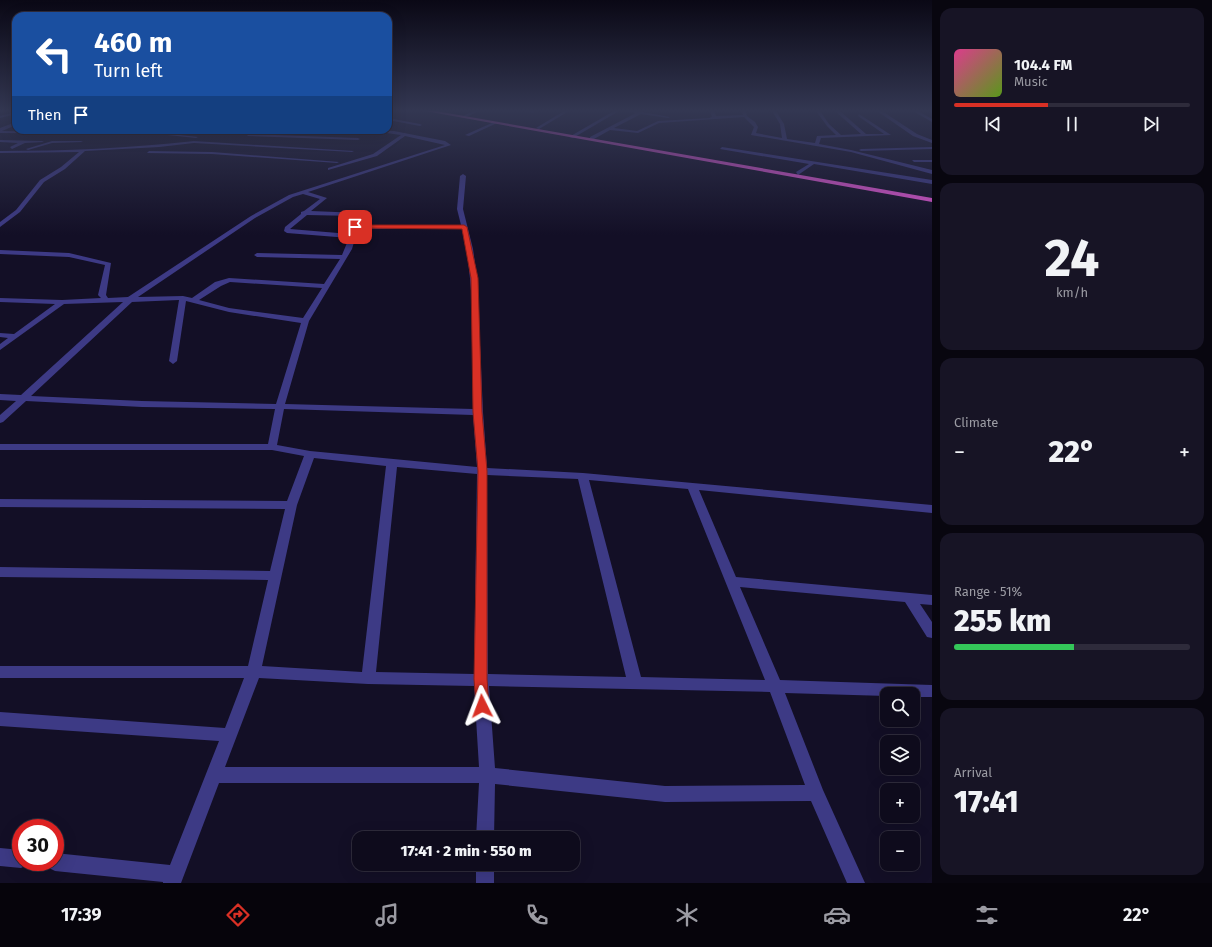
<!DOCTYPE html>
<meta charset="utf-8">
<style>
:root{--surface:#0e0b1c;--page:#171425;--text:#f1f3f6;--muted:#9b9ba3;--line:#2e2b3b;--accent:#d93025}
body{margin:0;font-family:"Fira Sans",sans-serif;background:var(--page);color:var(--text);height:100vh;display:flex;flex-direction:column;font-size:15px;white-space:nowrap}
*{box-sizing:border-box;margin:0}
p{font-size:13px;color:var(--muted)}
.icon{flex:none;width:22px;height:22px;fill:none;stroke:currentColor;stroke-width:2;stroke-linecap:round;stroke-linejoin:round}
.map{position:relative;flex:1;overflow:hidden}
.drawer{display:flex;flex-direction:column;gap:8px;padding:8px;background:#08060f;width:280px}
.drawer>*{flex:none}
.banner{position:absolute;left:12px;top:12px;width:380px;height:122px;border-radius:12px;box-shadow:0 4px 16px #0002,0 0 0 1px var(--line);background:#1a4fa0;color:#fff;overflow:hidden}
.tools{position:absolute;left:880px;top:687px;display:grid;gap:8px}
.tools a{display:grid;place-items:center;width:40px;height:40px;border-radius:8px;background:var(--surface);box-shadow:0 4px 16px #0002,0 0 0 1px var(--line);font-size:20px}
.speed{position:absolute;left:12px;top:819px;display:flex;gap:8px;font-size:20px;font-weight:700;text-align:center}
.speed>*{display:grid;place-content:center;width:52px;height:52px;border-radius:50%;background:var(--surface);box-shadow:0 4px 16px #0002,0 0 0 1px var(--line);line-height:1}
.speed .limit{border:6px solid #d22;background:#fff;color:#111}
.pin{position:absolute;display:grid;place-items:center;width:34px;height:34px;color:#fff;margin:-17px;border-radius:8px;box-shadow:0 2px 6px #0006}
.me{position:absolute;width:44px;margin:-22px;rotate:357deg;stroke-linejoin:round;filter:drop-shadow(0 0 3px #0008)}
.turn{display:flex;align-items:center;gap:14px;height:84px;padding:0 16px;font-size:18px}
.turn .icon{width:52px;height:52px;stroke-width:2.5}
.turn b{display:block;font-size:28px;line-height:34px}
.then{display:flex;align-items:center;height:38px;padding:0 16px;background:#0003;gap:8px;font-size:15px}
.big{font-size:30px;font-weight:800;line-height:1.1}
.drawer .widget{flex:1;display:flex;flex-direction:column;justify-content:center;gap:6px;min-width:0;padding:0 14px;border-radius:12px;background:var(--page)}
.drawer .dial{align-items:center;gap:0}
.dial b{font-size:52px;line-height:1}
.song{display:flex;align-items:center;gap:12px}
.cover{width:48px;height:48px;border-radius:6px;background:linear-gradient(135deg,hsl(330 70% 55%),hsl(90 70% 35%))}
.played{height:4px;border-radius:2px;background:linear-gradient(90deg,var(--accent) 40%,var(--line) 40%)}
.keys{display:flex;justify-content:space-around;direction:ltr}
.heat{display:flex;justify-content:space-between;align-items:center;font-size:22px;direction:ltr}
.charge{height:6px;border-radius:3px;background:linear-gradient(90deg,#34c759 51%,var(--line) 0)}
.trip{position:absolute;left:352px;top:831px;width:228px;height:40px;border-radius:12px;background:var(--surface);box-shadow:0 4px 16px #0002,0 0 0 1px var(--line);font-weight:800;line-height:40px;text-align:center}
.tabs{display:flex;height:64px;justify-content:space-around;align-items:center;background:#06040b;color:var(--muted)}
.tabs .icon{width:28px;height:28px}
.tabs .current{color:var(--accent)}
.tabs b{font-size:18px;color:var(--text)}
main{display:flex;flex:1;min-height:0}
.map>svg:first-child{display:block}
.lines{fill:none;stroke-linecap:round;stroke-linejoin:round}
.minor{fill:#3d3a85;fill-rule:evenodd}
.trunk{fill:#e055d1;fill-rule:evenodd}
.route{fill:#d93025;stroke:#8d1f18}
</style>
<main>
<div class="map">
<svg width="932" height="883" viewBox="0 0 932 883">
<rect width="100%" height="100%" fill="#130f26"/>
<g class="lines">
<path class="minor" d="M473 111H479L466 117 463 116Z
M527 111H534L535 112 533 113Z
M564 111H569L539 129 536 128Z
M614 111H619L573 138 569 137Z
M625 111H637L670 117 668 118 641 114 614 128 637 131 658 121 709 118 712 117 710 111H714L716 116 743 115 742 111H746L747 116 755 122 758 127 756 133 782 138 780 124 772 111H776L784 124 787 139 815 143 817 136 836 135 827 126 816 111H820L829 124 841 135 861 134 835 111H840L866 134H884L858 116 859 114 891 135 821 138 819 144 851 150 932 170V174L851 152 751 135 754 127 744 117 659 123 638 133 610 130 594 139H590V137L636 113Z
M877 111H882L917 134 932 140V143L913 136Z
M913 111H918L932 119V122Z
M16 112V114L0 118V116Z
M388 118 420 124 422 125 420 126 388 120Z
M16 122V125L2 131 122 133 120 134 0 133V128Z
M494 122 497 123 469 136 465 135Z
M120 130H136L198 137 196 138Z
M235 130H258L259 131 257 132Z
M365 130 394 131 445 141 451 145 308 192 327 198 311 211 361 213 359 225H461L457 209 460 176 463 174 466 176 463 209 473 249 477 278 483 412 487 468 583 473 932 505V513L699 490 736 577 932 595V605L920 604 932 622V638L927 637 905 602 740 587 780 680 932 685V697H913V694H887V696L785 693 823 790 865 883H847L811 801 665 802 495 784 494 838H476L479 783H219L181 883H163V882L55 871 49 868 46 862H55V853L170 865 219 741 0 726V712L225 728 244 678H0V666H248L268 580 0 577V567L270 571 285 509 0 507V499L287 501 304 456 272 450H0V444H268L275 409 142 407 26 401 3 422 0 423V415L16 401 0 400V394L21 395 123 302 64 304 0 350V344L8 338 0 337V333L14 334 55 304 0 302V298L62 300 101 298 98 295 105 265 69 257 0 254V250L69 253 111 263 106 295 108 298 128 297 251 216 289 195 445 145 405 136 377 156 328 170V168L373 154 401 135ZM303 194 320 199 304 211 301 212V214L285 227 284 231 287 233 349 238 342 255 257 253 254 255 257 257 340 259 324 284 229 278 215 282 192 298 183 296 138 297 255 218 293 197ZM307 215 356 216 350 234 290 229ZM358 229H462C476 287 472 349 473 409L285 404 309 321 352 249ZM230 282 322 288 303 318 229 308 199 300 221 286ZM179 300 169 361 173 364 177 361 186 301 229 312 301 323 276 404 142 401 31 396 132 302ZM284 409 473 415 477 467 310 451 277 445ZM314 458 386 466 362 672 262 666 297 505ZM397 467 477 474 474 674 376 672ZM487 475 578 479 626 677 488 674ZM589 480 688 489 765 680 641 677ZM259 678 368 684 474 686 479 767H225ZM489 686 770 692 805 785 665 786 495 768Z
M249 134 358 138 360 139 358 140 247 136Z
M0 140 42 141 44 142 25 143 12 149 10 147 18 143 0 142Z
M52 141H81L83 142 52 143 28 150 26 149Z
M194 141 354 151 352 152 194 143 159 147 85 151 65 169 44 182 20 212 0 227V222L16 210 40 180 61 167 79 152 0 153V151C65 151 130 148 194 141Z
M722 147 932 180V184L814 164 798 175 796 172 809 164 720 149Z
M932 147V149L861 151 859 150 861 149Z
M149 151 212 152 339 162 337 163 212 154 147 153Z
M912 160H932V162H914Z
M0 848 21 850V862H29L27 865 21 868 0 866Z
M476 864H494V883H476Z"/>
<path class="trunk" d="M425 111H436L932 198V202Z"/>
</g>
<linearGradient id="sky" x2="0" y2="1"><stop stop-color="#0a0815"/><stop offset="0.47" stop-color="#333752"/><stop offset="1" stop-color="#333752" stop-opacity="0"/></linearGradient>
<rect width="932" height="235" fill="url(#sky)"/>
<path class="route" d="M355 225H464L467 227 478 278 482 412 487 471V679L489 706 487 711 482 712 478 711 476 706 474 679 478 471 473 412 471 278 462 229 353 228Z"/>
</svg>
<div class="tools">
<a><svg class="icon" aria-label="search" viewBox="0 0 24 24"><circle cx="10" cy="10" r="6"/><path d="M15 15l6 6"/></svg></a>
<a><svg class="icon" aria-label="layers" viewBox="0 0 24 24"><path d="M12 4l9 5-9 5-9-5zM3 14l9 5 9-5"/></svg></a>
<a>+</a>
<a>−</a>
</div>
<div class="speed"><div class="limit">30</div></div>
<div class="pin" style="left:355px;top:227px;background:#d93025"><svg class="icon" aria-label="arrive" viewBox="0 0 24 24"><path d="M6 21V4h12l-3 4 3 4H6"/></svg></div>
<svg class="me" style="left:482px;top:706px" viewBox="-20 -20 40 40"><path d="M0-17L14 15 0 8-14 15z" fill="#d93025" stroke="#fff" stroke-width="4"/></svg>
<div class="trip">17:41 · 2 min · 550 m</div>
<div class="banner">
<div class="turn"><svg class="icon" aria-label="left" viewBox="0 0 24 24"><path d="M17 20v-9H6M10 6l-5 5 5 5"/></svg><div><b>460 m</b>Turn left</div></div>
<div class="then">Then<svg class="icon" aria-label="arrive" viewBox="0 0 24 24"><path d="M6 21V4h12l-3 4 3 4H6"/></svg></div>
</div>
</div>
<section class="drawer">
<div class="widget">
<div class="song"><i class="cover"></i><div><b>104.4 FM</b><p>Music</p></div></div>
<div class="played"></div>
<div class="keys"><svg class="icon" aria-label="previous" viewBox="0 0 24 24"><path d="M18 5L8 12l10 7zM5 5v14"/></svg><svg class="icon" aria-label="pause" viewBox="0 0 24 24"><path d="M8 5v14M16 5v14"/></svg><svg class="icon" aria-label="next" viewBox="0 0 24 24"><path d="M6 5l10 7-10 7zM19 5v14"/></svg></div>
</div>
<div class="widget dial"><b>24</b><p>km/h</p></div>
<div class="widget"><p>Climate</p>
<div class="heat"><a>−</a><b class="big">22°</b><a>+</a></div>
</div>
<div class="widget"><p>Range · 51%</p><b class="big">255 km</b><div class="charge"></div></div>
<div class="widget"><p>Arrival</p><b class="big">17:41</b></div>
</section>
</main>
<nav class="tabs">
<b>17:39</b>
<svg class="icon current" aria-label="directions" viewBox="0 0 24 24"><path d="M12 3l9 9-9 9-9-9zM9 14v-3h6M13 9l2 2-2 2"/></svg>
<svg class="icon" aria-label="music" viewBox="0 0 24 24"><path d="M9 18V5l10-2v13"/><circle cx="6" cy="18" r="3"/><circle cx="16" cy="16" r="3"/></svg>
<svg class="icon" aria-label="phone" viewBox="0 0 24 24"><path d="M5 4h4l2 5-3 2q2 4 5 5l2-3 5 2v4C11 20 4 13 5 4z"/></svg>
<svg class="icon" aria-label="climate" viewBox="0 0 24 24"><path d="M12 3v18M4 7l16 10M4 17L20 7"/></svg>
<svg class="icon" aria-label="car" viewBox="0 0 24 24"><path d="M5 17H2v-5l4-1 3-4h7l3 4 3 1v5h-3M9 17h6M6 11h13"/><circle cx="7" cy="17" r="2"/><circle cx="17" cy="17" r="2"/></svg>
<svg class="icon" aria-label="filters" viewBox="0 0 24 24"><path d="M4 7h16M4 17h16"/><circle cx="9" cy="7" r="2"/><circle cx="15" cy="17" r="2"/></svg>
<b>22°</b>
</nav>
